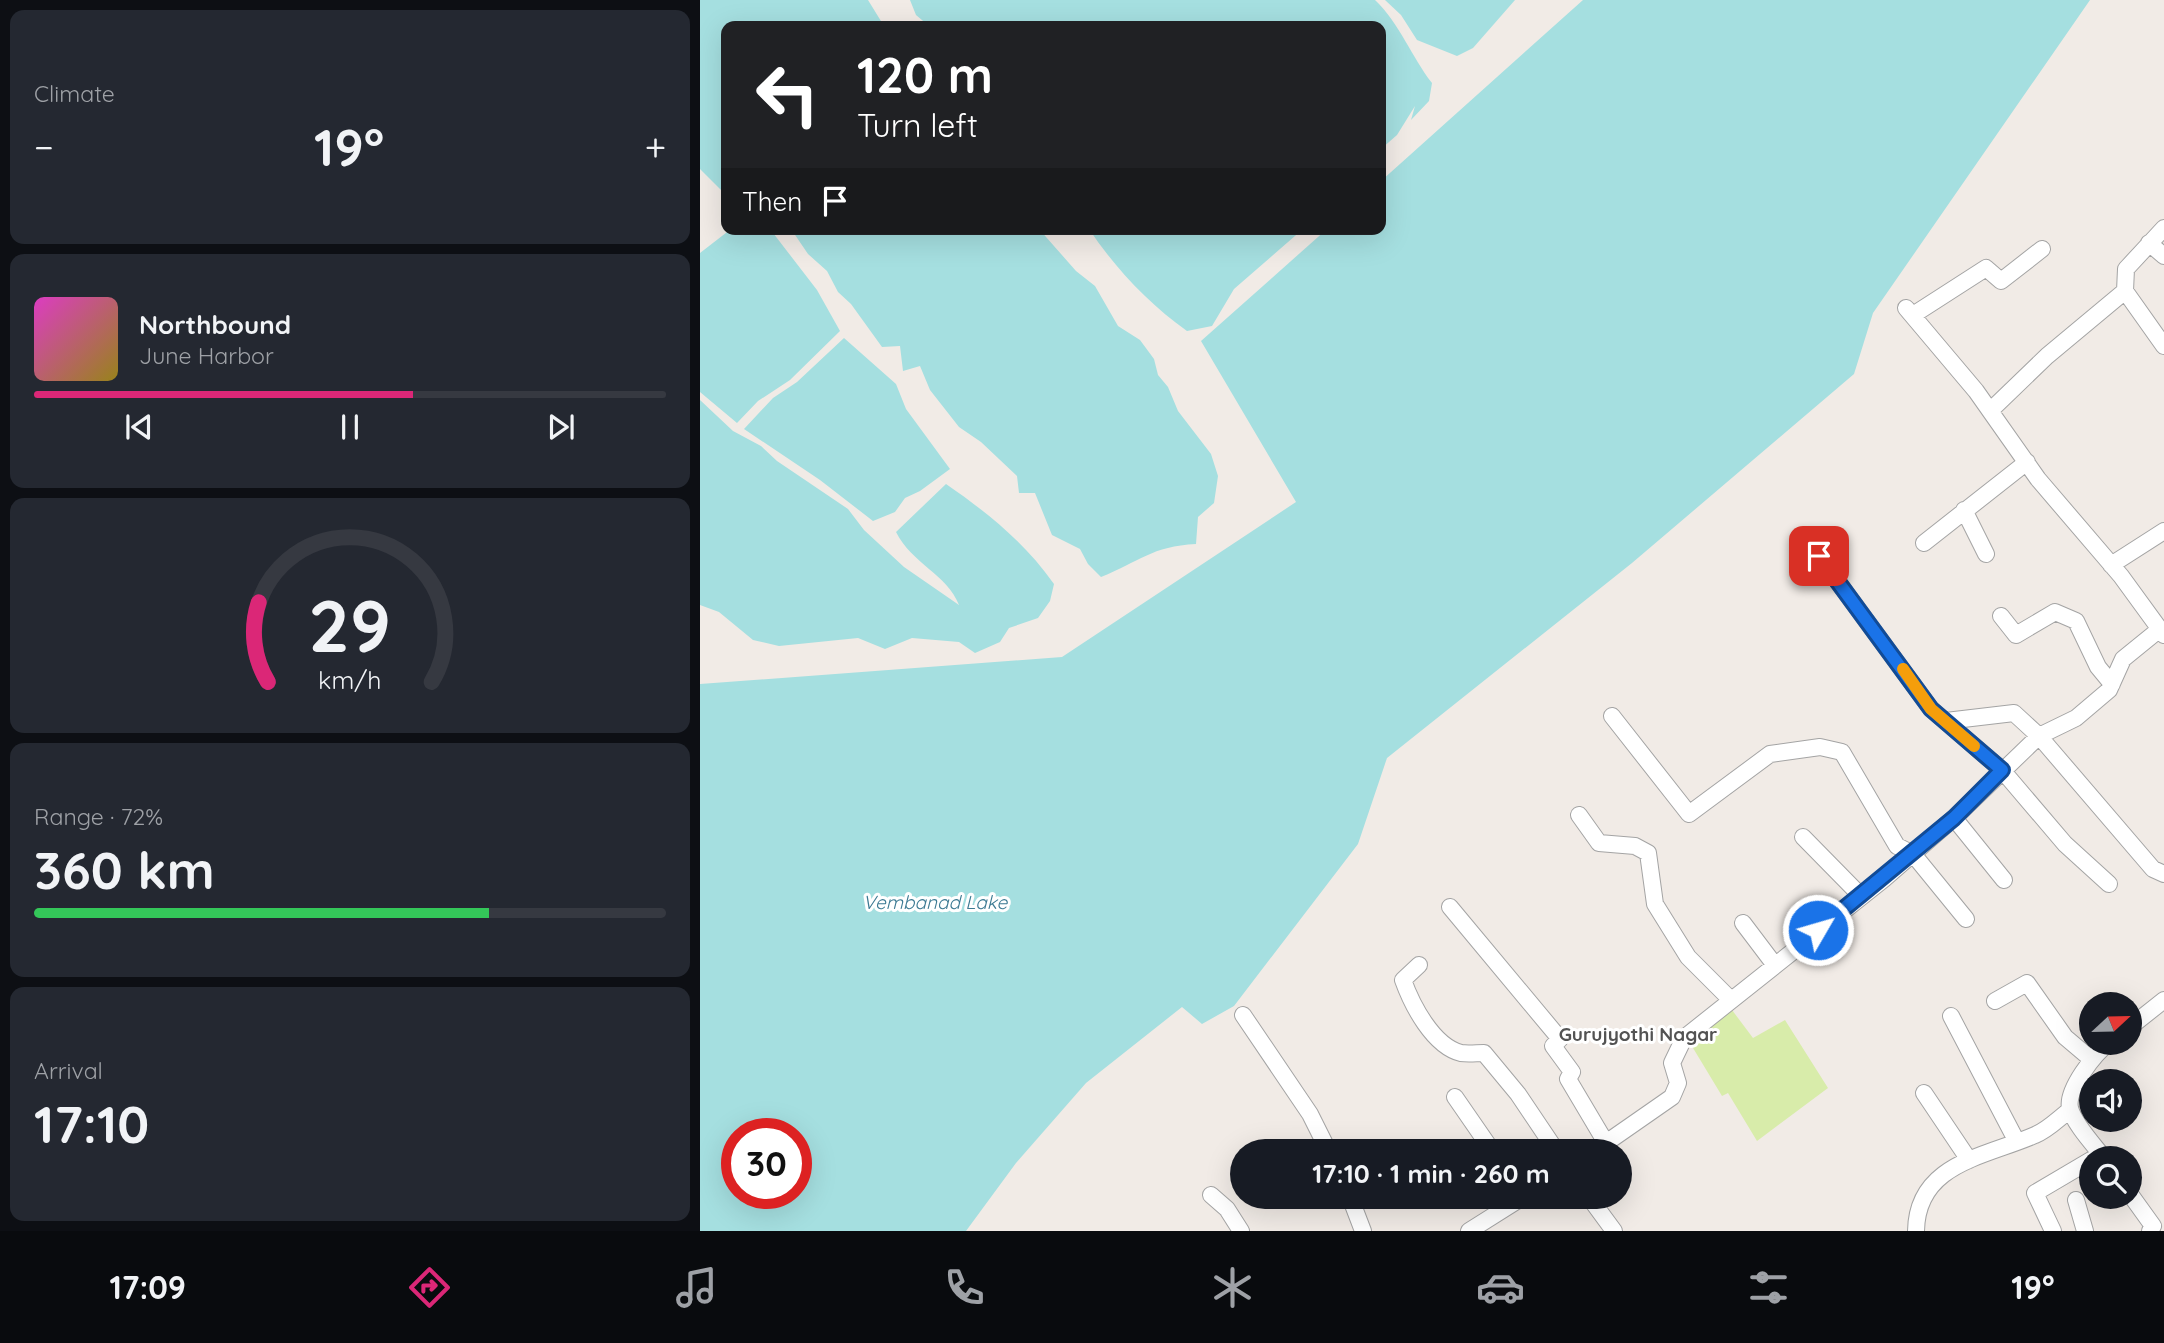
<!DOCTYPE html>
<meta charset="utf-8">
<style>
:root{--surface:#171b24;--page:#242831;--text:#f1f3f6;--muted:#9ea1a6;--line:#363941;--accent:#db2777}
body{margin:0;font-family:Quicksand,sans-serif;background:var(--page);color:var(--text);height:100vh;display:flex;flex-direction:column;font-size:26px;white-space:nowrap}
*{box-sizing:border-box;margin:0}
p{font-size:23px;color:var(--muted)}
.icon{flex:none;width:38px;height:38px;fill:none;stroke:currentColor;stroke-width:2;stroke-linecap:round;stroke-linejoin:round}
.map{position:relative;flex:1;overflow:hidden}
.side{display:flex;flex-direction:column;gap:10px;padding:10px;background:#0d0f14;width:700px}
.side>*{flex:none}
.top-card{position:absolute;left:21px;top:21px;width:665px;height:214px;border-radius:14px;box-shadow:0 7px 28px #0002;background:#202124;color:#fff;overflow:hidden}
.needle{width:46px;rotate:68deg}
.controls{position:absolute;left:1379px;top:992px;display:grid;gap:14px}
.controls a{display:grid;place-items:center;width:63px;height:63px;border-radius:50%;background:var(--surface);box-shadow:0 7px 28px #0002;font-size:35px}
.speed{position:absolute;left:21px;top:1118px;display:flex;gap:14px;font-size:35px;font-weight:700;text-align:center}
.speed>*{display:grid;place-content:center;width:91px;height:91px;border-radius:50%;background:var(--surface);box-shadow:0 7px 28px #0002;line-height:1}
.speed .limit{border:10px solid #d22;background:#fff;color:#111}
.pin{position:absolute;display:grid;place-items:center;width:60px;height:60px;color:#fff;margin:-30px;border-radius:14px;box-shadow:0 4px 10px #0006}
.me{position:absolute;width:77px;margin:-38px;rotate:52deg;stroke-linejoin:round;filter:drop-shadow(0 0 5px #0008)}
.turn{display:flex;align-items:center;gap:24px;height:147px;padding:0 21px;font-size:32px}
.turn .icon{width:91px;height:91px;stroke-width:2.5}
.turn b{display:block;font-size:49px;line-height:60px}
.then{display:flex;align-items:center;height:66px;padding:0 21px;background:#0003;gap:14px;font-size:26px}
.big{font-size:52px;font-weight:700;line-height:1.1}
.side .card{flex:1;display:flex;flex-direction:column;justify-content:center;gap:10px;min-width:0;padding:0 24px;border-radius:14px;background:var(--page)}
.side .dial{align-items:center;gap:0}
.dial svg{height:182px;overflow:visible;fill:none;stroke:var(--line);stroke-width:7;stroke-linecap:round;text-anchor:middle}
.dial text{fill:var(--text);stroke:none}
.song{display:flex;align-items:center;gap:21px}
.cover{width:84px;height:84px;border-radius:10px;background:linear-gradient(135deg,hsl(310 70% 55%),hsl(50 70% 35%))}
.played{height:7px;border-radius:4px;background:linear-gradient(90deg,var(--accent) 60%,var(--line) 60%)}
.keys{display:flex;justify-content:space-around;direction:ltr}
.heat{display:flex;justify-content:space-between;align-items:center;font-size:38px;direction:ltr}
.charge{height:10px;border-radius:5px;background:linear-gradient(90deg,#34c759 72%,var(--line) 0)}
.trip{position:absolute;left:530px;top:1139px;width:402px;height:70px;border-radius:35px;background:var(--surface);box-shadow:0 7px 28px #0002;font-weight:700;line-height:70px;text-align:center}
.dock{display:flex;height:112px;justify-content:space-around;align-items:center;background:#090b0e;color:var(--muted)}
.dock .icon{width:49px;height:49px}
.dock .current{color:var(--accent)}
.dock b{font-size:32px;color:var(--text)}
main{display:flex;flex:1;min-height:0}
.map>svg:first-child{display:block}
.grass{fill:#d8ecaa}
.water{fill:#a5dfe0;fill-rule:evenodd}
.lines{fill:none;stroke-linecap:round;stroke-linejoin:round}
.minor-casing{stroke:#a4a4a4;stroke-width:18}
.minor{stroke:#fff;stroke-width:16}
.route-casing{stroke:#114b97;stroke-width:18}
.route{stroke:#1a73e8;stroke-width:12}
.slow{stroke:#f59e0b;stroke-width:12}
.labels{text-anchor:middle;stroke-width:6;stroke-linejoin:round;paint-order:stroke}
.water-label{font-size:19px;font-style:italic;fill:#3c7a93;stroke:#fff}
.neighbourhood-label{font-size:19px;font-weight:bold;fill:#535353;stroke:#fff}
</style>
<main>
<section class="side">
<div class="card"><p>Climate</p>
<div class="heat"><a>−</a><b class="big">19°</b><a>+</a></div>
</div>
<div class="card">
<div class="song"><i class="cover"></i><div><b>Northbound</b><p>June Harbor</p></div></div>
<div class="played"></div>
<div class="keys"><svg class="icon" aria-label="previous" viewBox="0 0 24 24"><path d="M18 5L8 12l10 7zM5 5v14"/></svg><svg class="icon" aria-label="pause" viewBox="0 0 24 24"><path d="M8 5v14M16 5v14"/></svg><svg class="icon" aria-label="next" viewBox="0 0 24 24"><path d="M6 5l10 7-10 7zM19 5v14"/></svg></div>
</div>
<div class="card dial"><svg viewBox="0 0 100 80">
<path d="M14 69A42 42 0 1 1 86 69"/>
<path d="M14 69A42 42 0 0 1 10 34" stroke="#db2777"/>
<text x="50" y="56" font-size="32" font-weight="700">29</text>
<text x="50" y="72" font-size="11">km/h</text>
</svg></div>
<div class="card"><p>Range · 72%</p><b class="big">360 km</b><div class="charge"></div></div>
<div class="card"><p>Arrival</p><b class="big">17:10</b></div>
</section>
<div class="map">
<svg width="1464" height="1231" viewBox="0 0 1464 1231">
<rect width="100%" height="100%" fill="#f1ebe6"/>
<path class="grass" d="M1032 1010 1053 1038 1085 1020 1128 1088 1057 1141 1028 1093 1022 1096 990 1043Z"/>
<path class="water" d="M0 0H168L184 26H26V195L0 169Z
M210 0H675C700 24 711 56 732 83L729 101 711 120 715 106 697 135 681 149V26H229L216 15Z
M685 0H815L773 48 757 56 717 40 701 15Z
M883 0H1390L1173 313 1154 374 932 563 687 758 658 844 534 1006 502 1024 482 1007 386 1083 316 1163 266 1231H0V684L362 657 596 502 501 341 627 229H681V181ZM37 1134H96V1194H37Z
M31 229H70L117 290 140 331 90 380 58 401 37 423 0 392V253Z
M91 229H339L376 271 395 286 418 326 440 340 454 359 458 375 468 387 478 411 511 454 518 476 514 503 498 517 496 544C452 546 439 562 401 577L388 564 380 549 352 535 335 493H319L317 476 281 442 259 427 230 390 220 366 203 371 200 346 182 347 151 304 138 292 127 271 108 254Z
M389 229H603L534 289 512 326 487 331C449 304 415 268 389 229Z
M144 338 196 384 206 409 250 469 220 491 205 498 195 512 173 521 120 480 44 429 73 398 97 382Z
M0 400 33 431 61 446 77 461 148 509 164 530 204 567 259 605C247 574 212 564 196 532L246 484C288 513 324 542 354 584L350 601 338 618 309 628 300 642 275 653 259 642 212 638 185 649 158 638 79 646 53 640 19 612 0 605Z"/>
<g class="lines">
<defs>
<path id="minor" d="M1464 228 1426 269 1425 291 1464 346
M1449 243 1464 256
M1206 308 1276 391 1338 479 1421 576 1464 635
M1213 315 1286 268 1301 281 1342 249
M1291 410 1347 356 1425 291
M1264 510 1286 554
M1224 543 1327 462
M1119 556 1231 709 1302 770 1365 844 1409 884
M1411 565 1464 531
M1301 616 1316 635 1355 612 1376 621 1398 667 1412 684
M912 716 989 814 1070 754 1120 747 1142 752 1197 846 1213 854 1266 919
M1246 721 1314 713 1339 736 1453 869 1464 874
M879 815 899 843 935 846 948 853 955 904 988 957 1030 999
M1254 818 1304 880
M1103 837 1161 896
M750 907 860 1039 853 1046 872 1072 868 1079 906 1143
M1043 923 1074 964
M719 965 703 980C712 1005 733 1046 761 1053 768 1054 777 1053 784 1053L818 1094 857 1152
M1295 1001 1327 983 1365 1037 1391 1059
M543 1015 610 1114 629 1152
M1251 1016 1317 1142
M1430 1027 1464 1000
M1224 1093 1269 1160
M755 1097 793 1152
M893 1152 972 1097 978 1083 972 1063 984 1038 1184 879 1254 818 1339 736 1376 718 1409 690 1423 659 1460 629
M1404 1158C1394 1145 1374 1124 1370 1108 1366 1090 1395 1053 1409 1043
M1430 1194 1453 1226 1450 1231
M511 1195 527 1209 541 1231
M650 1197 663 1231
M889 1197 914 1231
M1376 1200 1385 1231
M769 1231 823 1197
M1216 1231C1217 1163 1285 1157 1335 1135 1348 1130 1359 1118 1370 1110
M1353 1231 1335 1193 1391 1160"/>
</defs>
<use href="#minor" class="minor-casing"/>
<use href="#minor" class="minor"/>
</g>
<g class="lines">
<defs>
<path id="route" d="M1118 930 1254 818 1302 770 1231 709 1119 556"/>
</defs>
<use href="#route" class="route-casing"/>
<use href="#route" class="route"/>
<path class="slow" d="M1203 669 1231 709 1274 746"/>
</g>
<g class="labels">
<g class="water-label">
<text x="235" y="909">Vembanad Lake</text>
</g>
<g class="neighbourhood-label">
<text x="938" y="1041">Gurujyothi Nagar</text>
</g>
</g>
</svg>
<div class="controls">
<a><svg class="needle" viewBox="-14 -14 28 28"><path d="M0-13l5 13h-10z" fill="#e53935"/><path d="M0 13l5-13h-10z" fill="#9ea1a6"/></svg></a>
<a><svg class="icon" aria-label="sound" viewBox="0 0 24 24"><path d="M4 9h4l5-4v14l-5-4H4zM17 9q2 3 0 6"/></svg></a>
<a><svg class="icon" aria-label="search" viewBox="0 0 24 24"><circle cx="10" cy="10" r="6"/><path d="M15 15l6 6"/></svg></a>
</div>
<div class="speed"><div class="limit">30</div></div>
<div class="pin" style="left:1119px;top:556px;background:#d93025"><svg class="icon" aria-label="arrive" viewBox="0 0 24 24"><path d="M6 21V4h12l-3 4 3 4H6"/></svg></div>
<svg class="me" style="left:1118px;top:930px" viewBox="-20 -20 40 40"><circle r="17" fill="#1a73e8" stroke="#fff" stroke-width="3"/><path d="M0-11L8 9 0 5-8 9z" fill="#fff"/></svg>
<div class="trip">17:10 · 1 min · 260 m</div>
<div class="top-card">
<div class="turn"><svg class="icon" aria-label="left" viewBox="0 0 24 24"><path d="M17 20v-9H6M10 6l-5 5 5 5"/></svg><div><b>120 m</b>Turn left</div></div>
<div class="then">Then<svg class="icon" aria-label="arrive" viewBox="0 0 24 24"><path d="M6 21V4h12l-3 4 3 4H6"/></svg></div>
</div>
</div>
</main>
<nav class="dock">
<b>17:09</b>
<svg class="icon current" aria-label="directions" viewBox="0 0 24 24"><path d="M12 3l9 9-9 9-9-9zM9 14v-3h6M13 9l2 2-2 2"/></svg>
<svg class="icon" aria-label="music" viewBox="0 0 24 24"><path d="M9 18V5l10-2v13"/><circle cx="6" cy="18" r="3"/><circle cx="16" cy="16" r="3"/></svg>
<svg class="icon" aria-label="phone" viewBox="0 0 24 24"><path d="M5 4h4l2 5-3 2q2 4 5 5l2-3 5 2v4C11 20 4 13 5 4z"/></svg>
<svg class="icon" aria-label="climate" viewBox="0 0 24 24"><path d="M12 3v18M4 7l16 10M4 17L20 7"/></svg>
<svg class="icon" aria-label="car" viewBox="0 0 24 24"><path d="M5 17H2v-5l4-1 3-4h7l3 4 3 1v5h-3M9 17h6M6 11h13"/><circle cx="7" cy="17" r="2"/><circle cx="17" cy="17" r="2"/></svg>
<svg class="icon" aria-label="filters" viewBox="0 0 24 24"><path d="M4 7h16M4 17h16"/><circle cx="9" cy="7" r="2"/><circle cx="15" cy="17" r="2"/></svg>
<b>19°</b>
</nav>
